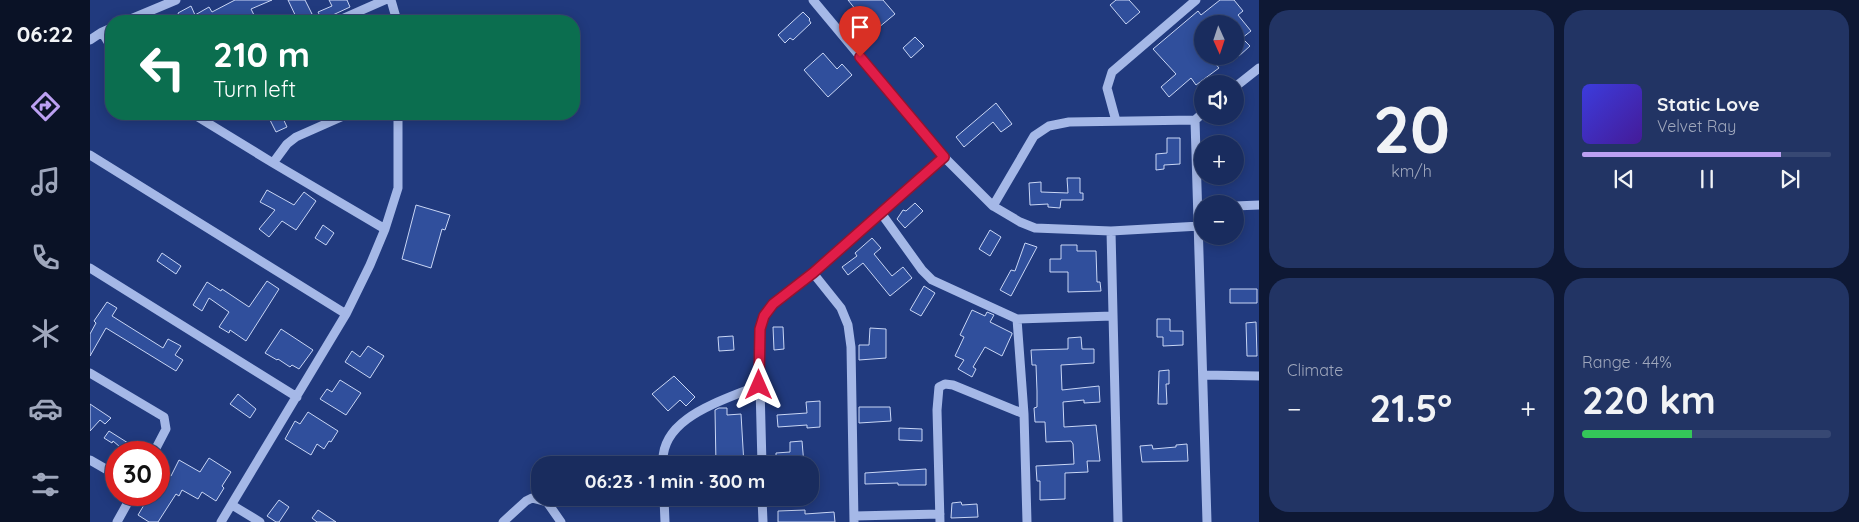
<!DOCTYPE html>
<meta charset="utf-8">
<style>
:root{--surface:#192c5e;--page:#223464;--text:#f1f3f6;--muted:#9fa7bc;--line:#374873;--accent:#bca0f2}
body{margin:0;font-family:Quicksand,sans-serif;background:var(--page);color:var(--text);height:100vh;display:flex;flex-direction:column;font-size:19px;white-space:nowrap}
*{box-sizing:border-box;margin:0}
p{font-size:16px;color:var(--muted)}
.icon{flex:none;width:28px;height:28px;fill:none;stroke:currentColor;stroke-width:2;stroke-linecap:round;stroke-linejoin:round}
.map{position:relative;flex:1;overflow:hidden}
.details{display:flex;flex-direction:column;gap:10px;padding:10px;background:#0e1834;width:600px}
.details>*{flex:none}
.guide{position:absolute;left:15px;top:15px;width:475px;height:105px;border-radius:20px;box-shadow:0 2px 12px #0003,0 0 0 1px var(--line);background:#0b6e4f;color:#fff;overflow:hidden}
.needle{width:32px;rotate:177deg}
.tools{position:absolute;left:1104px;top:15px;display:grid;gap:10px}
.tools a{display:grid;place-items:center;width:50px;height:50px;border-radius:50%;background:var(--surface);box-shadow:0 2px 12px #0003,0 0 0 1px var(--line);font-size:25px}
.speed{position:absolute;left:15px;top:441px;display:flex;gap:10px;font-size:25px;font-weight:700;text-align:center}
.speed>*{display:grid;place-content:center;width:65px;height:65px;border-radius:50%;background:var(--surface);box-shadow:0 2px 12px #0003,0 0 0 1px var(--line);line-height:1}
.speed .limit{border:8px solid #d22;background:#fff;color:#111}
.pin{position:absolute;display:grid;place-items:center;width:42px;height:42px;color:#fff;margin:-51px -21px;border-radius:50% 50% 50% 0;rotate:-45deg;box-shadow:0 0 5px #0007}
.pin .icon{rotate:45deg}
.me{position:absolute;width:55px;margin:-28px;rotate:0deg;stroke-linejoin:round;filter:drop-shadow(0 0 4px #0008)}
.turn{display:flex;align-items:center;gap:18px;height:105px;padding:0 25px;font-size:22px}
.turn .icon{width:65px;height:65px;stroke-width:2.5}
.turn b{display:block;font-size:35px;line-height:42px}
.big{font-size:38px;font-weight:700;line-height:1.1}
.details .card{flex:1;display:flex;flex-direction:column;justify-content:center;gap:8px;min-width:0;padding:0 18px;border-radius:20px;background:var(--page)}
.details .dial{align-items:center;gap:0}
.dial b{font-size:65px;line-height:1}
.song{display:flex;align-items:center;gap:15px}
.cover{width:60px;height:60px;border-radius:8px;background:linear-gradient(135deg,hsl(240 70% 55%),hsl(260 70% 35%))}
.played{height:5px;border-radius:2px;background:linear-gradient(90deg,var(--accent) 80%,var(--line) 80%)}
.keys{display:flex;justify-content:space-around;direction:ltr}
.heat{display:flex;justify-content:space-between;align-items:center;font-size:28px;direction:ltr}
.charge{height:8px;border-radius:4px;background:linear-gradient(90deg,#34c759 44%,var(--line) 0)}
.details .tiles{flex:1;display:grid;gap:10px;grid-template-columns:repeat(2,1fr)}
.trip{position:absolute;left:441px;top:456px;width:288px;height:50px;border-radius:20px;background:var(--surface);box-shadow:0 2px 12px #0003,0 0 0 1px var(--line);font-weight:700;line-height:50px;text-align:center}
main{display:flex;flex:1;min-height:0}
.tabs{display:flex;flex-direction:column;width:90px;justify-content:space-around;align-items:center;background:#0a1226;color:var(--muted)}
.tabs .icon{width:35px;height:35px}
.tabs .current{color:var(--accent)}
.tabs b{font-size:22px;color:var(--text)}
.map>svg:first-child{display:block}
.building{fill:#304f9c;stroke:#c9d6f5}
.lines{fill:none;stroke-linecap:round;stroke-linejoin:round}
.minor{stroke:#a5b8e7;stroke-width:9}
.route-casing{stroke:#92132f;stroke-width:12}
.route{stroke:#e11d48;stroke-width:9}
</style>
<main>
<nav class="tabs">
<b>06:22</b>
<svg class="icon current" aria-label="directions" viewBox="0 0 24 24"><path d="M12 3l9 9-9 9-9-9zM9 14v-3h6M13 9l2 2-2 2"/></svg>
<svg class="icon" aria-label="music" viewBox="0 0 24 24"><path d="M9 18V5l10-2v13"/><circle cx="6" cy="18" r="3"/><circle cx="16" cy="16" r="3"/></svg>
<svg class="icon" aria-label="phone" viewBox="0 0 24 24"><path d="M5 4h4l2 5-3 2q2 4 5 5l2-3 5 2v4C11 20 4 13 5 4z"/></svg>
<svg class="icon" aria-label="climate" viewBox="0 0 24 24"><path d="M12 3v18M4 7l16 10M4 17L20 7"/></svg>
<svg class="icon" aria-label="car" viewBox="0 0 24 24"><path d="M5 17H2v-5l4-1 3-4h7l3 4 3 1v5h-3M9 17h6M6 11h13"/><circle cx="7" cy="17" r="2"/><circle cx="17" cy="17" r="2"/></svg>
<svg class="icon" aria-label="filters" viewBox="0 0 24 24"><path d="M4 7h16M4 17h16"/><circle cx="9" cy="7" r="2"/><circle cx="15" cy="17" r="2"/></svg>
</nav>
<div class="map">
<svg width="1169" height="522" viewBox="0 0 1169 522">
<rect width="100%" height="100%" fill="#213a7e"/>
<path class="building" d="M145 0H182L161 9 167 21H91L88 13 101 6 105 15 119 7 122 12Z
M198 0H215L222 14 208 21Z
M239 0H257L260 7 232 20 228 12 242 6Z
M758 0H793L805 14 788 28 774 12 770 15Z
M1026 0H1039L1050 12 1036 24 1020 5Z
M1130 0H1144L1153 11 1148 15 1161 31 1152 38 1160 46 1149 56 1145 52V24H1112V56H1119L1129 68 1106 85 1101 78 1079 97 1071 87 1086 74 1063 49 1108 11 1111 15Z
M713 12 720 19 719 20 721 23 703 40 700 38 695 43 688 35Z
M825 37 834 46 821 58 813 48Z
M733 53 747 69 752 64 762 75 738 97 714 70Z
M906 103 922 124 911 132 903 122 874 147 866 137Z
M177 114H191L197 127 186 132Z
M1077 138H1090V164L1074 165V169L1066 170V154L1077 153Z
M977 178H990V193H993V200H971L970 208 958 207V204L940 205 939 183 951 182V192L978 193Z
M177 190 204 205 214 192 226 201 206 230 192 221 179 237 169 229 185 210 170 202Z
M825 203 833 211 815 228 807 219 813 210 816 211Z
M326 205 360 215 355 230 352 229 341 268 312 259Z
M233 225 244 233 236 245 225 238Z
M900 230 911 237 900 256 889 249Z
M782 238 791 248 784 254 802 276 813 267 822 278 800 296 773 263 758 275 752 267 767 256 765 253Z
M935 243 947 247 921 296 910 290 921 270 925 271Z
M971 245H987V251H1006L1007 282H1010L1011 291 978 292V272H960V259H971Z
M72 253 91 266 86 274 67 261Z
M177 281 189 289 156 341 140 330 139 333 129 327 139 312 119 298 112 311 103 305 117 282 131 291 132 289 159 307Z
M834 286 845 293 831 316 820 310Z
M1140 289H1167V303H1140Z
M17 302 27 308 22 316 73 348 78 339 91 346 85 355 93 360 86 371 16 328 0 356V334L6 323 4 321Z
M882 310 895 316 897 312 904 315 900 322 922 333V334L912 356 895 347 883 367 886 369 882 377 868 369 874 360 865 356 874 337 870 335Z
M1067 319H1080V331H1093V345L1073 346V337H1067Z
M1166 322 1167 356H1157L1156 323Z
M683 327H693L694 349 684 350Z
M780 328 796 329V358L769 360V345H779Z
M191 329 223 350 209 369 202 365 200 367 188 359 187 360 175 353Z
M643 336 644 350 629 351 628 337Z
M991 337 992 349H1004V363L971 365 972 390 1009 386 1010 402 994 403V400L973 402 974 427 1006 425 1010 461H997L998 472 975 473V499L950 500V481H947L946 466 984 464 983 444 981 441 956 442 955 422H945L944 408 947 407V391L946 365H942L941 350 978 349V338Z
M278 346 294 356 280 378 255 362 262 351 270 357Z
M1079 370V384H1076L1077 404H1068L1069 371Z
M584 376 605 397 596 406 590 400 578 411 562 394Z
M250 380 271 393 256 415 230 399 237 389 242 392Z
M148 394 166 409 160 418 140 404Z
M730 401V427L717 428V425L688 427 687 415 717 413 716 402Z
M0 404 21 418 15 424 10 420 0 431Z
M769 407H800L801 421 769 423Z
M629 408H637V415L651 414 654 465H626L625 410Z
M218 412 248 431 241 442 239 441 234 449 227 444 221 455 195 439 205 421 210 424Z
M809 428 832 429V441L809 440Z
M19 431 38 443 50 452H36L23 441 22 443 14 438Z
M712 441 714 465H686V453L700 452V442Z
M1097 444 1098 461 1052 462 1050 446 1062 445 1063 449 1086 447V445Z
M119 458 141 472 132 486 134 488 126 501 112 492 108 499 92 490 89 496 86 494 68 522H59L48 515 60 495H69V475L71 471 81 476 89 460 110 472Z
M836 469V485H808V483L775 484V473Z
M189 500 199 507 189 522H186L177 516Z
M871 502 872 505 887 504 888 517 861 518 862 503Z
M228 510 246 522H227L222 518Z
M715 510V514L744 512 745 522H688V511Z"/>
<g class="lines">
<path class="minor" d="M301 0 307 21
M723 0 854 157 903 206 930 222 945 228 1021 231 1110 226
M36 21 86 0
M247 21 295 0
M12 32 21 47
M0 40 12 32 21 28
M1145 87 1169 68
M103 114 183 163 295 229
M1112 114 1105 120 1117 522
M1026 121 1017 88 1022 72 1106 0
M0 155 256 314
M183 163 197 144 206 137 258 114
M903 206 944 136 959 126 979 122 1105 120
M1145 206 1169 205
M791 213 832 270 842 280 927 319 1023 316
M1021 231 1028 522
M0 268 207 397
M723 273 751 308 758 325 761 347 764 522
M927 319 934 414 937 522
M0 373 74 417 76 429 64 452
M1113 375 1169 376
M0 460 26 475
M573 465C569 417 633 401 669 385
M672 465 669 347 670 329 674 316 683 304 723 273 854 157
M574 498 575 522
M672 498 673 522
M142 505 170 522
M764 516 850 514
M27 522 42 495
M131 522 256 314 280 265 295 229 308 188V114
M413 522 436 501 442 498 457 502 471 522
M850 522 847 410 849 387 855 384 863 385 934 414"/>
</g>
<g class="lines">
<defs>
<path id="route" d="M669 385 670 329 674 316 683 304 723 273 854 157 770 57"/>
</defs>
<use href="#route" class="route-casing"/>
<use href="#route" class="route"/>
</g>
</svg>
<div class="tools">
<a><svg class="needle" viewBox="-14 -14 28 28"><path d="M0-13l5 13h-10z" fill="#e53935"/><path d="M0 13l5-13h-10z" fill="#9fa7bc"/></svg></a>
<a><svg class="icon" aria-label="sound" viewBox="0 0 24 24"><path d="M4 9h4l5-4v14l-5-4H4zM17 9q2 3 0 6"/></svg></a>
<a>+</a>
<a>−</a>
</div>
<div class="speed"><div class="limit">30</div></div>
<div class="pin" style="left:770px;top:57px;background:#d93025"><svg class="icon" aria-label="arrive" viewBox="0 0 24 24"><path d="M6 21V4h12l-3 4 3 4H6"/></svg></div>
<svg class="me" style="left:669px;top:385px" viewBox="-20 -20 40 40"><path d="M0-17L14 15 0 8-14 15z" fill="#e11d48" stroke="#fff" stroke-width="4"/></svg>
<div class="trip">06:23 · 1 min · 300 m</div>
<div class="guide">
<div class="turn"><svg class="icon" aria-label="left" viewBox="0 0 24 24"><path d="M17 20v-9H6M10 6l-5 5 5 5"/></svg><div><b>210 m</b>Turn left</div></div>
</div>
</div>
<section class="details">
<div class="tiles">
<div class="card dial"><b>20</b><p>km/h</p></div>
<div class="card">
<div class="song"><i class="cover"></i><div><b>Static Love</b><p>Velvet Ray</p></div></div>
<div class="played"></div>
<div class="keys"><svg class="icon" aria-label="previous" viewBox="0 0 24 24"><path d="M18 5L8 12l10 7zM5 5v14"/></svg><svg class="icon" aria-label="pause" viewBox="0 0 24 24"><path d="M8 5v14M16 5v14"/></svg><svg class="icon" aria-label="next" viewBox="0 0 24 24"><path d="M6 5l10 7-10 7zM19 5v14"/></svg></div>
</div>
<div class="card"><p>Climate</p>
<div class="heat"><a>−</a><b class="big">21.5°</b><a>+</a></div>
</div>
<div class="card"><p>Range · 44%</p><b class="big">220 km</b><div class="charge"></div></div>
</div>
</section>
</main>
